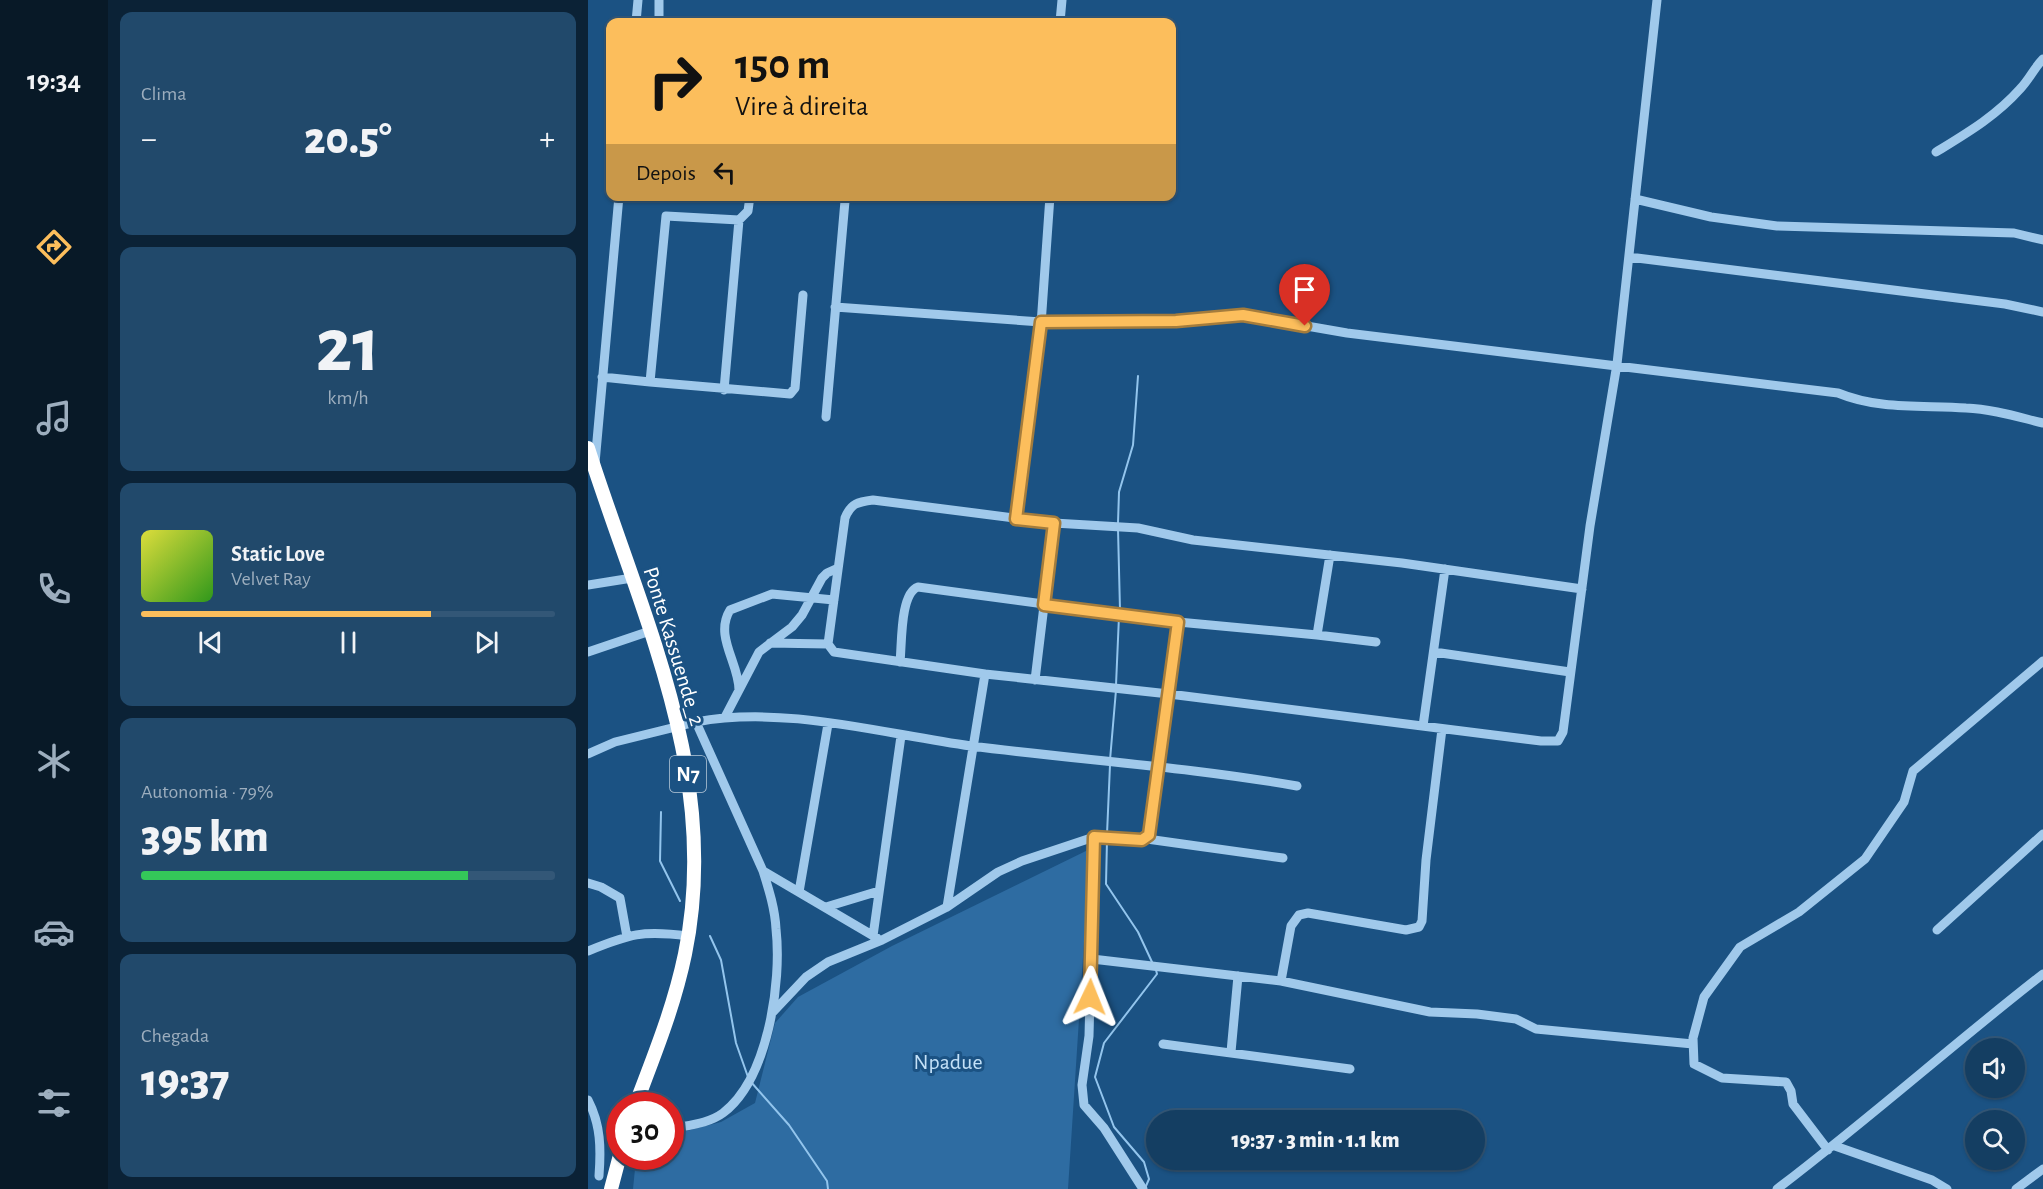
<!DOCTYPE html>
<html lang="pt">
<meta charset="utf-8">
<style>
:root{--surface:#143e62;--page:#21496b;--text:#f1f3f6;--muted:#9daebe;--line:#335777;--accent:#fcbe5c}
body{margin:0;font-family:"Alegreya Sans",sans-serif;background:var(--page);color:var(--text);height:100vh;display:flex;flex-direction:column;font-size:22px;white-space:nowrap}
*{box-sizing:border-box;margin:0}
p{font-size:20px;color:var(--muted)}
.icon{flex:none;width:33px;height:33px;fill:none;stroke:currentColor;stroke-width:2;stroke-linecap:round;stroke-linejoin:round}
.map{position:relative;flex:1;overflow:hidden}
.panel{display:flex;flex-direction:column;gap:12px;padding:12px;background:#0b2236;width:480px}
.panel>*{flex:none}
.hud{position:absolute;left:18px;top:18px;width:570px;height:183px;border-radius:12px;box-shadow:0 2px 4px #0004,0 0 0 2px var(--line);background:#fcbe5c;color:#111;overflow:hidden}
.fabs{position:absolute;left:1377px;top:1038px;display:grid;gap:12px}
.fabs a{display:grid;place-items:center;width:60px;height:60px;border-radius:50%;background:var(--surface);box-shadow:0 2px 4px #0004,0 0 0 2px var(--line);font-size:30px}
.speed{position:absolute;left:18px;top:1092px;display:flex;gap:12px;font-size:30px;font-weight:700;text-align:center}
.speed>*{display:grid;place-content:center;width:78px;height:78px;border-radius:50%;background:var(--surface);box-shadow:0 2px 4px #0004,0 0 0 2px var(--line);line-height:1}
.speed .limit{border:9px solid #d22;background:#fff;color:#111}
.pin{position:absolute;display:grid;place-items:center;width:51px;height:51px;color:#fff;margin:-62px -26px;border-radius:50% 50% 50% 0;rotate:-45deg;box-shadow:0 0 6px #0007}
.pin .icon{rotate:45deg}
.me{position:absolute;width:66px;margin:-33px;rotate:2deg;stroke-linejoin:round;filter:drop-shadow(0 0 4px #0008)}
.turn{display:flex;align-items:center;gap:21px;height:126px;padding:0 30px;font-size:27px}
.turn .icon{width:78px;height:78px;stroke-width:2.5}
.turn b{display:block;font-size:42px;line-height:51px}
.then{display:flex;align-items:center;height:57px;padding:0 30px;background:#0003;gap:12px;font-size:22px}
.big{font-size:45px;font-weight:800;line-height:1.1}
.panel .widget{flex:1;display:flex;flex-direction:column;justify-content:center;gap:9px;min-width:0;padding:0 21px;border-radius:12px;background:var(--page)}
.panel .dial{align-items:center;gap:0}
.dial b{font-size:78px;line-height:1}
.song{display:flex;align-items:center;gap:18px}
.cover{width:72px;height:72px;border-radius:9px;background:linear-gradient(135deg,hsl(60 70% 55%),hsl(110 70% 35%))}
.played{height:6px;border-radius:3px;background:linear-gradient(90deg,var(--accent) 70%,var(--line) 70%)}
.keys{display:flex;justify-content:space-around;direction:ltr}
.heat{display:flex;justify-content:space-between;align-items:center;font-size:33px;direction:ltr}
.charge{height:9px;border-radius:4px;background:linear-gradient(90deg,#34c759 79%,var(--line) 0)}
.trip{position:absolute;left:558px;top:1110px;width:339px;height:60px;border-radius:30px;background:var(--surface);box-shadow:0 2px 4px #0004,0 0 0 2px var(--line);font-weight:800;line-height:60px;text-align:center}
main{display:flex;flex:1;min-height:0}
.tabs{display:flex;flex-direction:column;width:108px;justify-content:space-around;align-items:center;background:#081927;color:var(--muted)}
.tabs .icon{width:42px;height:42px}
.tabs .current{color:var(--accent)}
.tabs b{font-size:27px;color:var(--text)}
.map>svg:first-child{display:block}
.green{fill:#2e6ca2}
.lines{fill:none;stroke-linecap:round;stroke-linejoin:round}
.stream{stroke:#93c5ed;stroke-width:2}
.minor{stroke:#a0c9eb;stroke-width:9}
.highway{stroke:#fff;stroke-width:14}
.route-casing{stroke:#a47c3c;stroke-width:15}
.route{stroke:#fcbe5c;stroke-width:10}
.labels{text-anchor:middle;stroke-width:6;stroke-linejoin:round;paint-order:stroke}
.shield{fill:#1b5283;stroke:#bbcbda;stroke-width:1.5}
.shield-label{font-size:21px;font-weight:bold;fill:#fff}
.street-label{font-size:22px;fill:#fff;stroke:#1b5283}
.park-label{font-size:22px;fill:#c4e1f8;stroke:#1b5283}
</style>
<main>
<nav class="tabs">
<b>19:34</b>
<svg class="icon current" aria-label="directions" viewBox="0 0 24 24"><path d="M12 3l9 9-9 9-9-9zM9 14v-3h6M13 9l2 2-2 2"/></svg>
<svg class="icon" aria-label="music" viewBox="0 0 24 24"><path d="M9 18V5l10-2v13"/><circle cx="6" cy="18" r="3"/><circle cx="16" cy="16" r="3"/></svg>
<svg class="icon" aria-label="phone" viewBox="0 0 24 24"><path d="M5 4h4l2 5-3 2q2 4 5 5l2-3 5 2v4C11 20 4 13 5 4z"/></svg>
<svg class="icon" aria-label="climate" viewBox="0 0 24 24"><path d="M12 3v18M4 7l16 10M4 17L20 7"/></svg>
<svg class="icon" aria-label="car" viewBox="0 0 24 24"><path d="M5 17H2v-5l4-1 3-4h7l3 4 3 1v5h-3M9 17h6M6 11h13"/><circle cx="7" cy="17" r="2"/><circle cx="17" cy="17" r="2"/></svg>
<svg class="icon" aria-label="filters" viewBox="0 0 24 24"><path d="M4 7h16M4 17h16"/><circle cx="9" cy="7" r="2"/><circle cx="15" cy="17" r="2"/></svg>
</nav>
<section class="panel">
<div class="widget"><p>Clima</p>
<div class="heat"><a>−</a><b class="big">20.5°</b><a>+</a></div>
</div>
<div class="widget dial"><b>21</b><p>km/h</p></div>
<div class="widget">
<div class="song"><i class="cover"></i><div><b>Static Love</b><p>Velvet Ray</p></div></div>
<div class="played"></div>
<div class="keys"><svg class="icon" aria-label="previous" viewBox="0 0 24 24"><path d="M18 5L8 12l10 7zM5 5v14"/></svg><svg class="icon" aria-label="pause" viewBox="0 0 24 24"><path d="M8 5v14M16 5v14"/></svg><svg class="icon" aria-label="next" viewBox="0 0 24 24"><path d="M6 5l10 7-10 7zM19 5v14"/></svg></div>
</div>
<div class="widget"><p>Autonomia · 79%</p><b class="big">395 km</b><div class="charge"></div></div>
<div class="widget"><p>Chegada</p><b class="big">19:37</b></div>
</section>
<div class="map">
<svg width="1455" height="1189" viewBox="0 0 1455 1189">
<rect width="100%" height="100%" fill="#1b5283"/>
<path class="green" d="M502 849 480 1189H45L47 1169 58 1157 82 1156 83 1135 133 1122 167 1103 187 1023 210 997 304 946Z"/>
<g class="lines">
<path class="stream" d="M530 523 531 492 545 445 550 376
M530 529 532 610
M528 685 531 616
M522 760 528 690
M73 812 72 861 92 901
M519 834 522 765
M519 840 518 884 550 932 564 962
M122 936 133 960 148 1043 160 1077
M163 1082 201 1125 239 1181 240 1189
M558 1186 561 1179 556 1162 526 1127 507 1077 516 1043 569 974 568 970"/>
<path class="minor" d="M48 22 50 0
M71 22V0
M472 22 474 0
M1348 152C1379 133 1408 116 1432 89 1441 80 1446 68 1455 59
M1047 199 1123 217 1189 226 1426 233 1455 240
M151 220 78 216 62 382 202 394 207 388 215 295
M1041 257 1417 304 1455 312
M247 307 453 322 588 321 655 315 759 333 1250 393C1291 410 1335 405 1378 408 1404 409 1430 417 1455 423
M14 377 62 382
M136 390 151 220 160 211 162 196
M238 417 257 201
M7 463 31 196
M428 519 452 339 462 196
M0 585 44 578
M994 589 814 563 605 540 550 528 466 523 285 500C270 502 263 503 257 518L240 644 246 652 397 674 581 694 953 741H970L975 732 1002 526 1029 364 1069 0
M729 635 788 642
M182 643 240 644
M0 652 62 631
M846 652 982 672
M312 662C314 644 312 593 330 587L590 622
M447 680 466 523
M151 690C151 663 126 636 142 610L184 594 246 600
M137 717 171 652 204 627 214 615 234 578 239 573 250 568
M108 722C197 705 295 734 383 746 492 760 601 767 709 786
M835 726 857 569
M854 729 838 860 834 921 831 927 818 930 720 913 711 915 703 926 693 981 842 1012 889 1014 928 1019 948 1029 1105 1044
M0 754 27 742 108 722 175 871C181 890 187 909 188 929 194 982 180 1079 135 1113 120 1124 100 1125 82 1129
M506 837 501 1036 494 1085 496 1105 516 1128 555 1189
M559 839 571 766 590 622 729 635 742 555
M175 871 289 938
M0 883 13 887 32 898 39 937
M211 892 240 724
M238 907 291 891
M359 907 397 674
M1349 930 1455 834
M285 936 313 736
M0 951C42 934 54 930 100 936
M504 959 693 981
M185 1012 218 977 240 962 294 940 359 907 410 872 434 861 506 837 559 839 695 858
M575 1044 762 1069
M643 1052 650 976
M0 1100C13 1125 13 1149 11 1176
M1247 1146 1344 1180 1359 1189
M1240 1150 1205 1104 1203 1091 1198 1082 1134 1078 1106 1064 1105 1038 1116 997 1152 947 1211 912 1277 859 1316 802 1325 771 1455 661
M1189 1189C1280 1120 1365 1044 1455 974
M1428 1189 1455 1169"/>
<path class="highway" d="M0 448C53 615 134 775 97 954 86 1007 66 1056 47 1106
M23 1189 32 1155"/>
</g>
<g class="lines">
<defs>
<path id="route" d="M502 997 506 837 554 840 561 835 590 622 456 605 466 523 428 519 453 322 588 321 655 315 717 326"/>
</defs>
<use href="#route" class="route-casing"/>
<use href="#route" class="route"/>
</g>
<g class="labels">
<rect class="shield" x="82" y="756" width="36" height="36" rx="4.5"/>
<g class="shield-label">
<text x="100" y="781">N7</text>
</g>
<g class="street-label">
<text transform="translate(87 646) rotate(73)" y="8">Ponte Kassuende_2</text>
</g>
<g class="park-label">
<text x="360" y="1069">Npadue</text>
</g>
</g>
</svg>
<div class="fabs">
<a><svg class="icon" aria-label="sound" viewBox="0 0 24 24"><path d="M4 9h4l5-4v14l-5-4H4zM17 9q2 3 0 6"/></svg></a>
<a><svg class="icon" aria-label="search" viewBox="0 0 24 24"><circle cx="10" cy="10" r="6"/><path d="M15 15l6 6"/></svg></a>
</div>
<div class="speed"><div class="limit">30</div></div>
<div class="pin" style="left:717px;top:326px;background:#d93025"><svg class="icon" aria-label="arrive" viewBox="0 0 24 24"><path d="M6 21V4h12l-3 4 3 4H6"/></svg></div>
<svg class="me" style="left:502px;top:997px" viewBox="-20 -20 40 40"><path d="M0-17L14 15 0 8-14 15z" fill="#fcbe5c" stroke="#fff" stroke-width="4"/></svg>
<div class="trip">19:37 · 3 min · 1.1 km</div>
<div class="hud">
<div class="turn"><svg class="icon" aria-label="right" viewBox="0 0 24 24"><path d="M7 20v-9h11M14 6l5 5-5 5"/></svg><div><b>150 m</b>Vire à direita</div></div>
<div class="then">Depois<svg class="icon" aria-label="left" viewBox="0 0 24 24"><path d="M17 20v-9H6M10 6l-5 5 5 5"/></svg></div>
</div>
</div>
</main>
